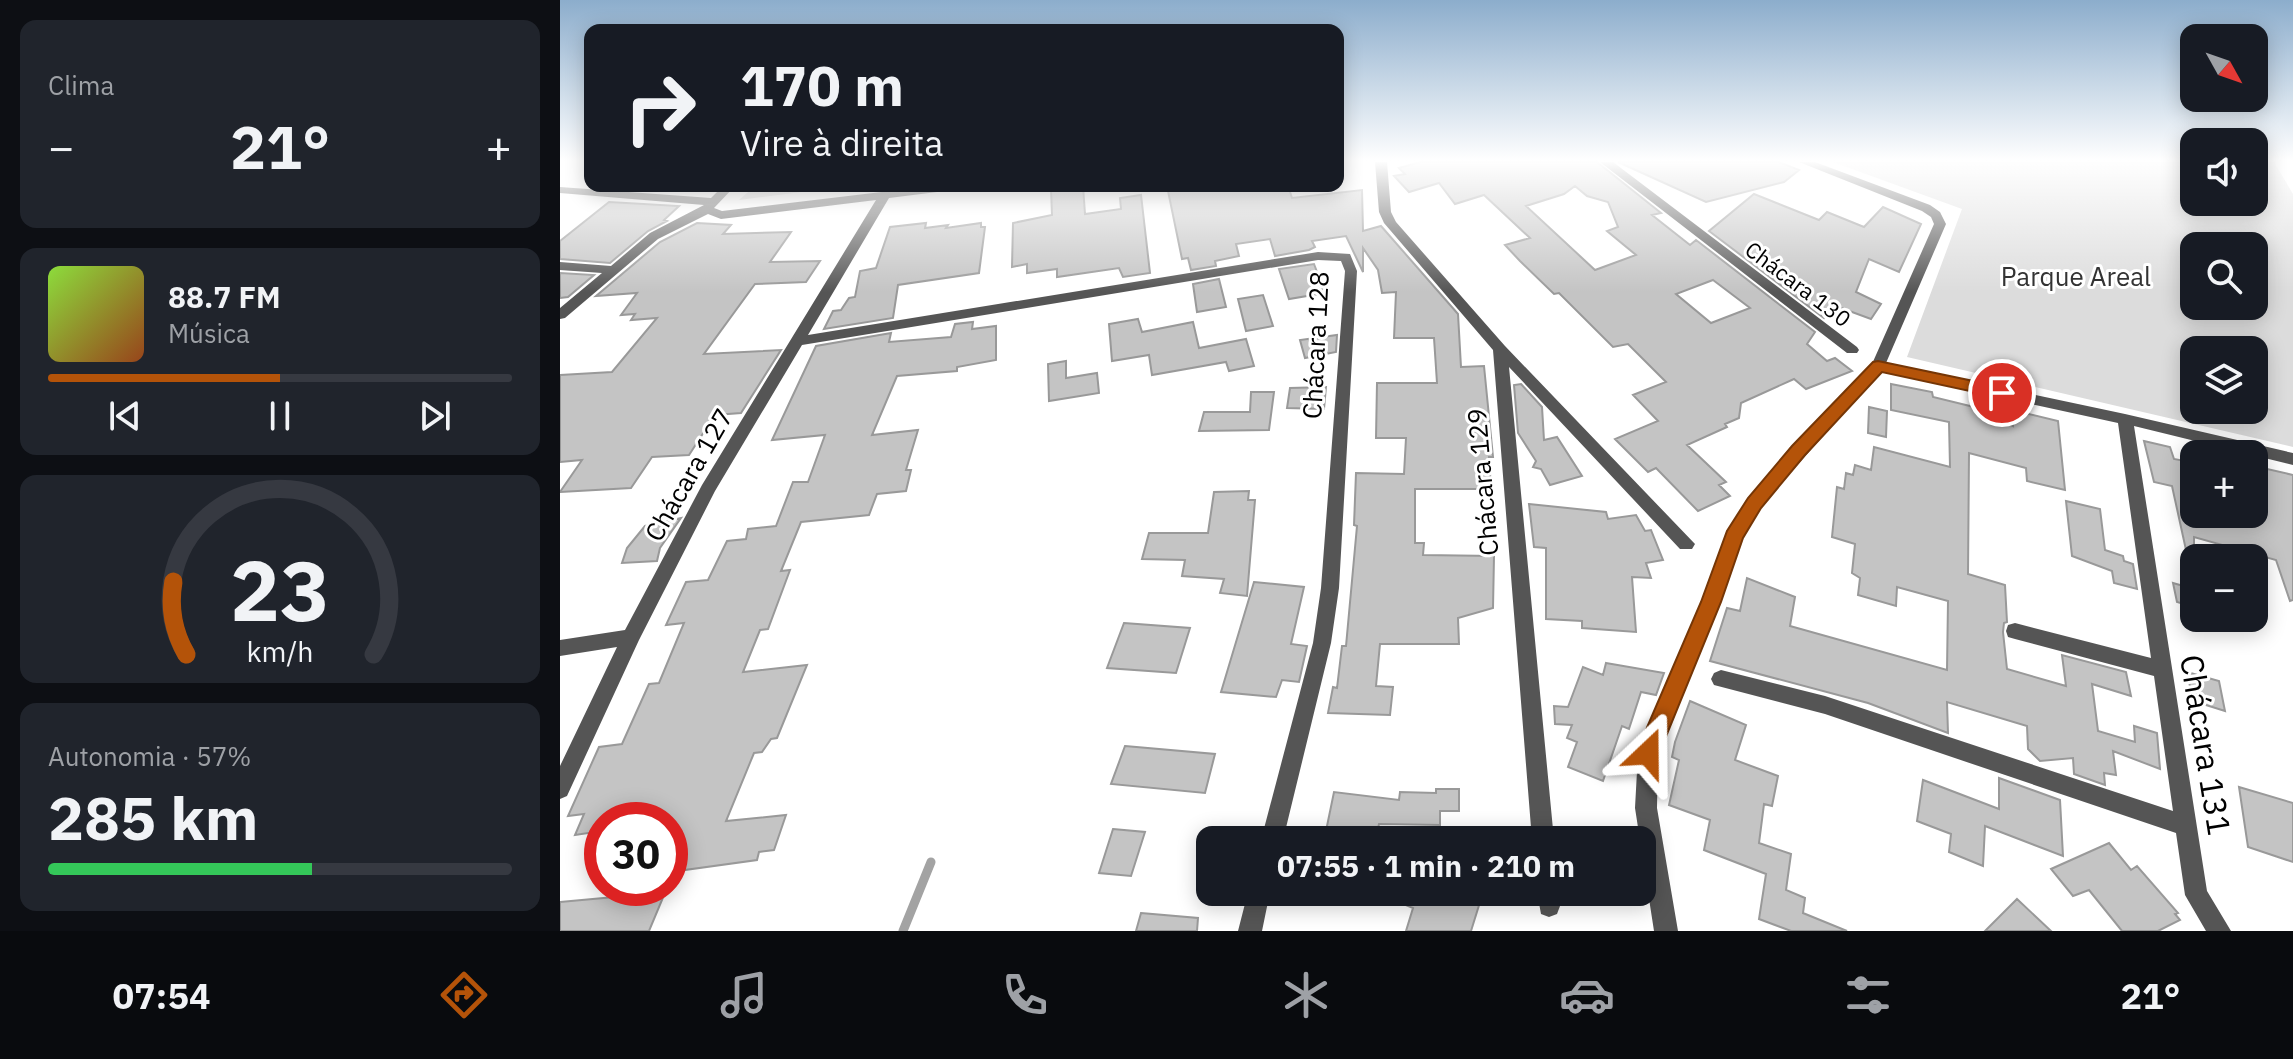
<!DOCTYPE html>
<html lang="pt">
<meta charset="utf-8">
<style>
:root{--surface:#171b24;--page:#20242c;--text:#f1f3f6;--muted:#9ea1a6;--line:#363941;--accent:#b45309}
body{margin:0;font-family:"IBM Plex Sans",sans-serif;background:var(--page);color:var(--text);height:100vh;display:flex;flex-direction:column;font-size:30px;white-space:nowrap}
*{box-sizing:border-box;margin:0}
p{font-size:26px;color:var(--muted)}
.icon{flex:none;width:44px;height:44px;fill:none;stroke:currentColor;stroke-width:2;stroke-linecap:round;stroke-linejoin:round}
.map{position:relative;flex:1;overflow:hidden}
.details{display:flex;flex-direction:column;gap:20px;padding:20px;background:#0d0f14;width:560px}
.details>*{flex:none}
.top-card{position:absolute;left:24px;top:24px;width:760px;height:168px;border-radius:16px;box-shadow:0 4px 20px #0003;background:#171b24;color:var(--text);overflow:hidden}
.needle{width:52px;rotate:130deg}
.controls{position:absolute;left:1620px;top:24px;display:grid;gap:16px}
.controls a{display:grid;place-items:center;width:88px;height:88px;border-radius:16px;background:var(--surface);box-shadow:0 4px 20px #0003;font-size:40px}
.speed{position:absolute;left:24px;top:802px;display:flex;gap:16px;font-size:40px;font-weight:700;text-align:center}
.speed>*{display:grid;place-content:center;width:104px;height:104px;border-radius:50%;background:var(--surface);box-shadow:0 4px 20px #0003;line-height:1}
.speed .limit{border:12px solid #d22;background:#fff;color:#111}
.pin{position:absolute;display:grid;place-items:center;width:68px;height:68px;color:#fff;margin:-34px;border:4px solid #fff;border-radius:50%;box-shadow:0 2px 8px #0007}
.me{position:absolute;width:88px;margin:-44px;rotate:23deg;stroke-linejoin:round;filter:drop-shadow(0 0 6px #0008)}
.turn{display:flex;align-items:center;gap:28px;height:168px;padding:0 24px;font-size:36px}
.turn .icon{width:104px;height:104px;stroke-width:2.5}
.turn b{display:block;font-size:56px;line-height:68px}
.big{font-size:60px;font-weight:800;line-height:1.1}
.details .tile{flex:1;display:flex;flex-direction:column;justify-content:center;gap:12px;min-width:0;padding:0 28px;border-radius:16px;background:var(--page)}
.details .dial{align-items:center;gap:0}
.dial svg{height:208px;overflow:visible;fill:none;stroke:var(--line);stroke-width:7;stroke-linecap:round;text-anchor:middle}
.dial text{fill:var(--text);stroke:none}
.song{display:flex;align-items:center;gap:24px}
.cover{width:96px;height:96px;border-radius:12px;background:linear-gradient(135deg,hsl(90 70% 55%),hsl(20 70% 35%))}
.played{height:8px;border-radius:4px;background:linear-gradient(90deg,var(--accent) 50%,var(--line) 50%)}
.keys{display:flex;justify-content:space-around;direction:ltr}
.heat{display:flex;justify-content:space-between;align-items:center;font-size:44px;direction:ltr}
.charge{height:12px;border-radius:6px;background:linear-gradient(90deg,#34c759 57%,var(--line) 0)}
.trip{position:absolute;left:636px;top:826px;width:460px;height:80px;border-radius:16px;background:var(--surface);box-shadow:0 4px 20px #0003;font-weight:800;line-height:80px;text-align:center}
.dock{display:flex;height:128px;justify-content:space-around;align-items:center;background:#090b0e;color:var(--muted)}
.dock .icon{width:56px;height:56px}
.dock .selected{color:var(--accent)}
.dock b{font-size:36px;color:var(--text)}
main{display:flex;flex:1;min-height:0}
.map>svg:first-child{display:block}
.green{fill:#dcdcdc;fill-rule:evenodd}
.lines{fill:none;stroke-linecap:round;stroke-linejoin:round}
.stream{stroke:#a3a3a3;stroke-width:9}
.building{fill:#c4c4c4;stroke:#999;stroke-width:2;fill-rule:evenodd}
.minor{fill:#555;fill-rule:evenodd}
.route{fill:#b45309;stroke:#753606;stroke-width:2}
.labels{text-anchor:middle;stroke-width:6;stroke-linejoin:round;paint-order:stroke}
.far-street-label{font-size:22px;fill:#000;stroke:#fff}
.park-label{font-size:26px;fill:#333;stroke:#fff}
.street-label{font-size:26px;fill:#000;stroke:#fff}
.near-street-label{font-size:32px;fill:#000;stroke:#fff}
</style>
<main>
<section class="details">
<div class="tile"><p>Clima</p>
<div class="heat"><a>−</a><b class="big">21°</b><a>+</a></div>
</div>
<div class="tile">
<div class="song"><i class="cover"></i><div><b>88.7 FM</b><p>Música</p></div></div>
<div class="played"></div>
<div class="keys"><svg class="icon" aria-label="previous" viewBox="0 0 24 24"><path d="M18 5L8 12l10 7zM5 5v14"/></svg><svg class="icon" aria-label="pause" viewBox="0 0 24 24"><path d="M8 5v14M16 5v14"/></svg><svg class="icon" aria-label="next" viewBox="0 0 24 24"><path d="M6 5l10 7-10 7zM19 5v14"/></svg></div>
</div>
<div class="tile dial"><svg viewBox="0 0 100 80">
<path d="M14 69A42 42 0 1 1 86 69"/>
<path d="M14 69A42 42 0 0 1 9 41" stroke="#b45309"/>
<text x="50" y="56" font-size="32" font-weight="700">23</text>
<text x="50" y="72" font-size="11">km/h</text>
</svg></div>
<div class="tile"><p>Autonomia · 57%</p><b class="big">285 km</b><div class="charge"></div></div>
</section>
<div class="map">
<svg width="1733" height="931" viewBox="0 0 1733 931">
<rect width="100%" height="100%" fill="#fff"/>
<path class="green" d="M1273 162H1634V202H1694V162H1714L1733 194V447L1347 357 1402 209ZM1634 246H1694V306H1634ZM1634 350H1694V410H1634Z
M195 186H289L179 200Z"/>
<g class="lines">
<path class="stream" d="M343 931 371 862"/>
</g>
<path class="building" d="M860 162H1037L1101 213 1092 215 1130 245 1136 240 1255 332 1247 344 1267 361 1275 358 1292 371 1246 389 1234 379 1181 403 1179 418 1165 424 1167 427 1127 445 1166 482 1159 485 1170 496 1138 511 1096 468 1088 472 1055 439 1098 421 1073 395 1106 382 1068 344 1053 347 999 293 994 294 960 261 945 245 970 238 924 195 895 204 879 183 849 192 834 176 845 174 839 168ZM1015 186 1027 196 1048 202 1058 227 1047 231 1076 255 1035 270 966 206 1004 194ZM1153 280 1190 308 1151 323 1116 294Z
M1058 162H1219L1239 170 1224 182 1146 202Z
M523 186 525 214 561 209 560 198 581 195 590 273 563 277 559 268 497 277V269L467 273V264L452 267 453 223 492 215 491 188Z
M607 186H728L732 198 802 190 803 231 821 226 898 314 901 367 924 366 933 457H929L931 489H855V543H864L863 555 934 556 933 608 898 618 899 644H820L816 686 833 687 830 715 768 713 773 687 777 688 782 646H786L797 526 794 525 796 473 844 474 846 438H816L817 383H877L874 338H834L836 292 822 293 818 270 803 248V272L786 236 752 241 755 247 749 250 715 256 710 239 676 244 679 256 655 261 656 266 631 270 628 258 622 259Z
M1194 194 1259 220 1267 212 1304 227 1323 207 1361 224 1339 272 1309 259 1296 292 1321 304 1311 319 1273 305 1264 318 1149 231Z
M49 202 119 206 104 220 107 221 88 231 50 263 0 259V241Z
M137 223 171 225 163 234 231 232 210 262 260 261 246 282 195 284 144 354 221 350 181 413 155 415 129 455 92 457 71 488 0 492 22 460 0 462V375L52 372 97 318 71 320 75 314 61 315 77 293 36 296 100 242Z
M366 223 365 228 388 225 386 228 421 223V227H425L419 273 338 285 333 318 264 329 273 311 281 310 289 298 295 297 300 271 316 268 330 227Z
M754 264 765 293 729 299 719 269Z
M0 273 34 275 8 297 0 298Z
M659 279 666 307 637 312 633 284Z
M703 295 713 326 686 331 678 299Z
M578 319 582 332 633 322 639 348 686 339 694 366 669 371 666 362 592 375 589 355 552 361 549 324Z
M413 322 412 329 436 326V360L397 367V371L337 376 312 435 358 430 346 470H351L346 491 317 494 309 515 241 522 221 571 230 570 208 629 200 630 183 672 247 665 217 738 211 739 202 752 194 753 166 821 226 815 214 850 199 852 197 860 110 872V820H42V831L15 835 24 814 8 816 39 747 62 744 89 684 99 683 124 623 106 625 126 582 148 580 167 541 186 539 188 529 216 526 233 482H248L265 435 212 440 256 346 331 333 329 342 391 337 395 324Z
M777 335 776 352 745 358 740 340Z
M506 361V378L537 373 539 393 489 401 488 364Z
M961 384 982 407 984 440 997 437 1022 476 990 485 981 469 973 467 976 461 958 433 954 385Z
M1331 384 1372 392 1373 397 1414 407 1453 426 1452 410 1498 421 1505 490 1467 481 1466 468 1409 453 1408 574 1445 585 1447 622 1444 623 1443 632 1447 669 1506 686 1502 655 1566 672 1571 696 1532 684 1538 731 1575 742 1574 726 1597 733 1600 769 1553 751 1556 775 1544 773 1545 785 1514 774 1513 758 1480 761 1468 749 1467 726 1387 702 1388 733 1308 703 1150 661 1167 608 1180 611 1187 578 1235 597 1230 626 1387 670 1388 601 1337 587 1336 606 1298 595 1300 578 1292 573 1295 544 1272 537 1277 487 1284 489 1286 473 1293 475 1295 465 1311 470 1314 447 1390 467 1389 422 1331 410Z
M766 387 764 409 727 408 730 388Z
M691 392H714L709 430 639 431 644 412H690Z
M1309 407 1327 411 1326 437 1308 433Z
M1584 441 1610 447 1614 459 1630 462 1634 479V514H1694V466L1733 475V600L1730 601 1716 560 1634 537V549L1626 550 1612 486 1594 482Z
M689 491 688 500H695L687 596 660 593 664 579 622 576 625 560 582 559 589 533H648L654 492Z
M1506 501 1540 509 1545 550 1563 556 1564 561 1573 564 1577 589 1554 583 1552 571 1512 556Z
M969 504 1046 512 1048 519 1076 515 1085 531 1091 530 1103 560 1086 563 1091 578 1072 577 1076 632 1022 628V621L986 619V548L974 547Z
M121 518 100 548 97 561 62 563 67 548 85 526Z
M694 582 744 587 731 644 747 646 739 682 722 680 716 697 661 692Z
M1613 583 1634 589V607L1617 602Z
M564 623 630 628 616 673 547 668Z
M1046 663 1104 673 1096 695 1081 692 1069 729 1062 726 1043 781 1008 767 1017 742 1007 738 1012 725 995 724 994 706 1008 707 1023 667 1043 675Z
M1627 672 1659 681 1665 711 1633 701Z
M1130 701 1186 725 1175 760 1218 776 1212 806 1204 804 1199 843 1231 854 1226 890 1245 898 1243 913 1287 931H1231L1199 919 1206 874 1144 850 1150 820 1109 805 1119 760 1112 757 1115 742Z
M565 746 655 754 645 793 551 784Z
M1439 778 1500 800 1503 856 1425 826 1423 866 1389 852 1391 834 1357 821 1363 780 1439 809Z
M1679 787 1733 803V862L1688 847Z
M876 789H899V811H880V825L819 824 816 838 766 831 774 792 839 800 840 792 876 793Z
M553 829 585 832 571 876 539 873Z
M1549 843 1571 870 1577 866 1618 913 1615 914 1620 920 1598 931H1562L1529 890 1513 896 1491 869Z
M79 888H107L89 931H0V902L76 895Z
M815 892H896L920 902 911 931H846L853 908Z
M1457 899 1491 931H1425Z
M581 913 638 918 637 931H576Z"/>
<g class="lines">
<path class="minor" d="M815 162H827L831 212 836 222 945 346 1135 544 1132 549H1120L949 367 994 840H972L933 350 824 223 819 212Z
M1040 162H1053L1297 347 1299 350 1297 353H1287Z
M1239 162H1255L1370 205 1380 212 1386 224 1326 363 1565 414 1733 453V465L1574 426 1647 891 1671 931H1646L1625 895 1616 833 1265 714 1154 685 1151 679 1154 673 1161 670 1265 696 1613 811 1594 676 1455 639 1448 637 1446 631 1448 625 1455 623 1591 658 1558 423 1321 371 1200 507 1181 538 1160 602 1098 753 1097 808 1118 931H1094L1075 808 1078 753 1142 602 1167 531 1188 499 1312 364 1374 224 1371 217 1362 211Z
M163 186H175L154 208 162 211 372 186H407L401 189 329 198 248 335 758 252 790 254 797 271 779 588 771 643 723 840H701L753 643 761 588 785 271 781 261 758 260 242 345 155 491 79 640 7 796 0 799V766L57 647 0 656V640L65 630 142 485 316 200 161 219 148 214 98 239 5 318 0 319V308L42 273 0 270V262L51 266 90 233 144 205 0 193V187L151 198Z
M688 892H710L702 931H678Z
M977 892H999L1000 906 997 914 989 917 981 914Z"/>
</g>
<linearGradient id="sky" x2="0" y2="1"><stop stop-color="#8cadcc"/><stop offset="0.55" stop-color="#fff"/><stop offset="1" stop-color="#fff" stop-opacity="0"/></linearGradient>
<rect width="1733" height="292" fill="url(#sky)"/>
<path class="route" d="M1318 361 1442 387 1450 393 1442 398 1322 372 1245 455 1201 508 1183 538 1161 602 1096 761 1088 764 1080 761 1076 753 1141 602 1167 531 1188 498 1232 446 1313 362Z"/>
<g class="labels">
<g class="far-street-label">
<text transform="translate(1238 284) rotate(37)" y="8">Chácara 130</text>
</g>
<g class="park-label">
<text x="1516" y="286">Parque Areal</text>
</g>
<g class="street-label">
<text transform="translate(756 345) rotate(-87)" y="9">Chácara 128</text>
<text transform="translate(129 475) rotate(-60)" y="9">Chácara 127</text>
<text transform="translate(923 482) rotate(-95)" y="9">Chácara 129</text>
</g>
<g class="near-street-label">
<text transform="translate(1645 745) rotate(81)" y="11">Chácara 131</text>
</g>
</g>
</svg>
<div class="controls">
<a><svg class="needle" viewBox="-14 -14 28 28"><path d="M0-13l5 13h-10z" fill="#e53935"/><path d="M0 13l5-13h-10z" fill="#9ea1a6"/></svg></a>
<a><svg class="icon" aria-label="sound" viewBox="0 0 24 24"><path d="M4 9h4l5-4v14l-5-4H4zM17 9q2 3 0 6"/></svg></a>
<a><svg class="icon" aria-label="search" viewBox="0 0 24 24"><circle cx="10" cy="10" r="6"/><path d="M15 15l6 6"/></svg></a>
<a><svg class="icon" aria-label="layers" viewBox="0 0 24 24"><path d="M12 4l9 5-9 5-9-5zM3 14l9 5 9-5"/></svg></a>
<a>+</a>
<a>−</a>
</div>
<div class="speed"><div class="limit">30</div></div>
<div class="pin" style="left:1442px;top:393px;background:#d93025"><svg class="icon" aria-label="arrive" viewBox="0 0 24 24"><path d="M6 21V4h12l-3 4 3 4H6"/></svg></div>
<svg class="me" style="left:1088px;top:753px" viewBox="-20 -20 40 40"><path d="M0-17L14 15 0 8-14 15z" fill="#b45309" stroke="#fff" stroke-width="4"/></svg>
<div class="trip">07:55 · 1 min · 210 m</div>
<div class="top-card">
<div class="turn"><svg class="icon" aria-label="right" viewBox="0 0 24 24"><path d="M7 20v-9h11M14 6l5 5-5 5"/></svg><div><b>170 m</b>Vire à direita</div></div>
</div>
</div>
</main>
<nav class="dock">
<b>07:54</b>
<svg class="icon selected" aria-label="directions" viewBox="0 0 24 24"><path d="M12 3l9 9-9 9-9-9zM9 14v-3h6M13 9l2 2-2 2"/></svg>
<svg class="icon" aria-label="music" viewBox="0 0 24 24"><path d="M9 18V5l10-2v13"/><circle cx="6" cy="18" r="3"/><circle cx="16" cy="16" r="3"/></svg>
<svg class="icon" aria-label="phone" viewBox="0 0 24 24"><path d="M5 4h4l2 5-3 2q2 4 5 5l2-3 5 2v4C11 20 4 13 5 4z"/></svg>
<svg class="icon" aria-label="climate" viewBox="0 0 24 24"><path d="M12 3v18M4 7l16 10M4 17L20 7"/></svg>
<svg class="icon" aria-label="car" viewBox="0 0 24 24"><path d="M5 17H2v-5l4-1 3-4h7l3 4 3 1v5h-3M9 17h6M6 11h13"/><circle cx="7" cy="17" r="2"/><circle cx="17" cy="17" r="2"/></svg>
<svg class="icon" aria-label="filters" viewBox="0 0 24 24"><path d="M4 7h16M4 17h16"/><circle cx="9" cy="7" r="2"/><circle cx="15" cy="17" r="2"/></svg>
<b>21°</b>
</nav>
